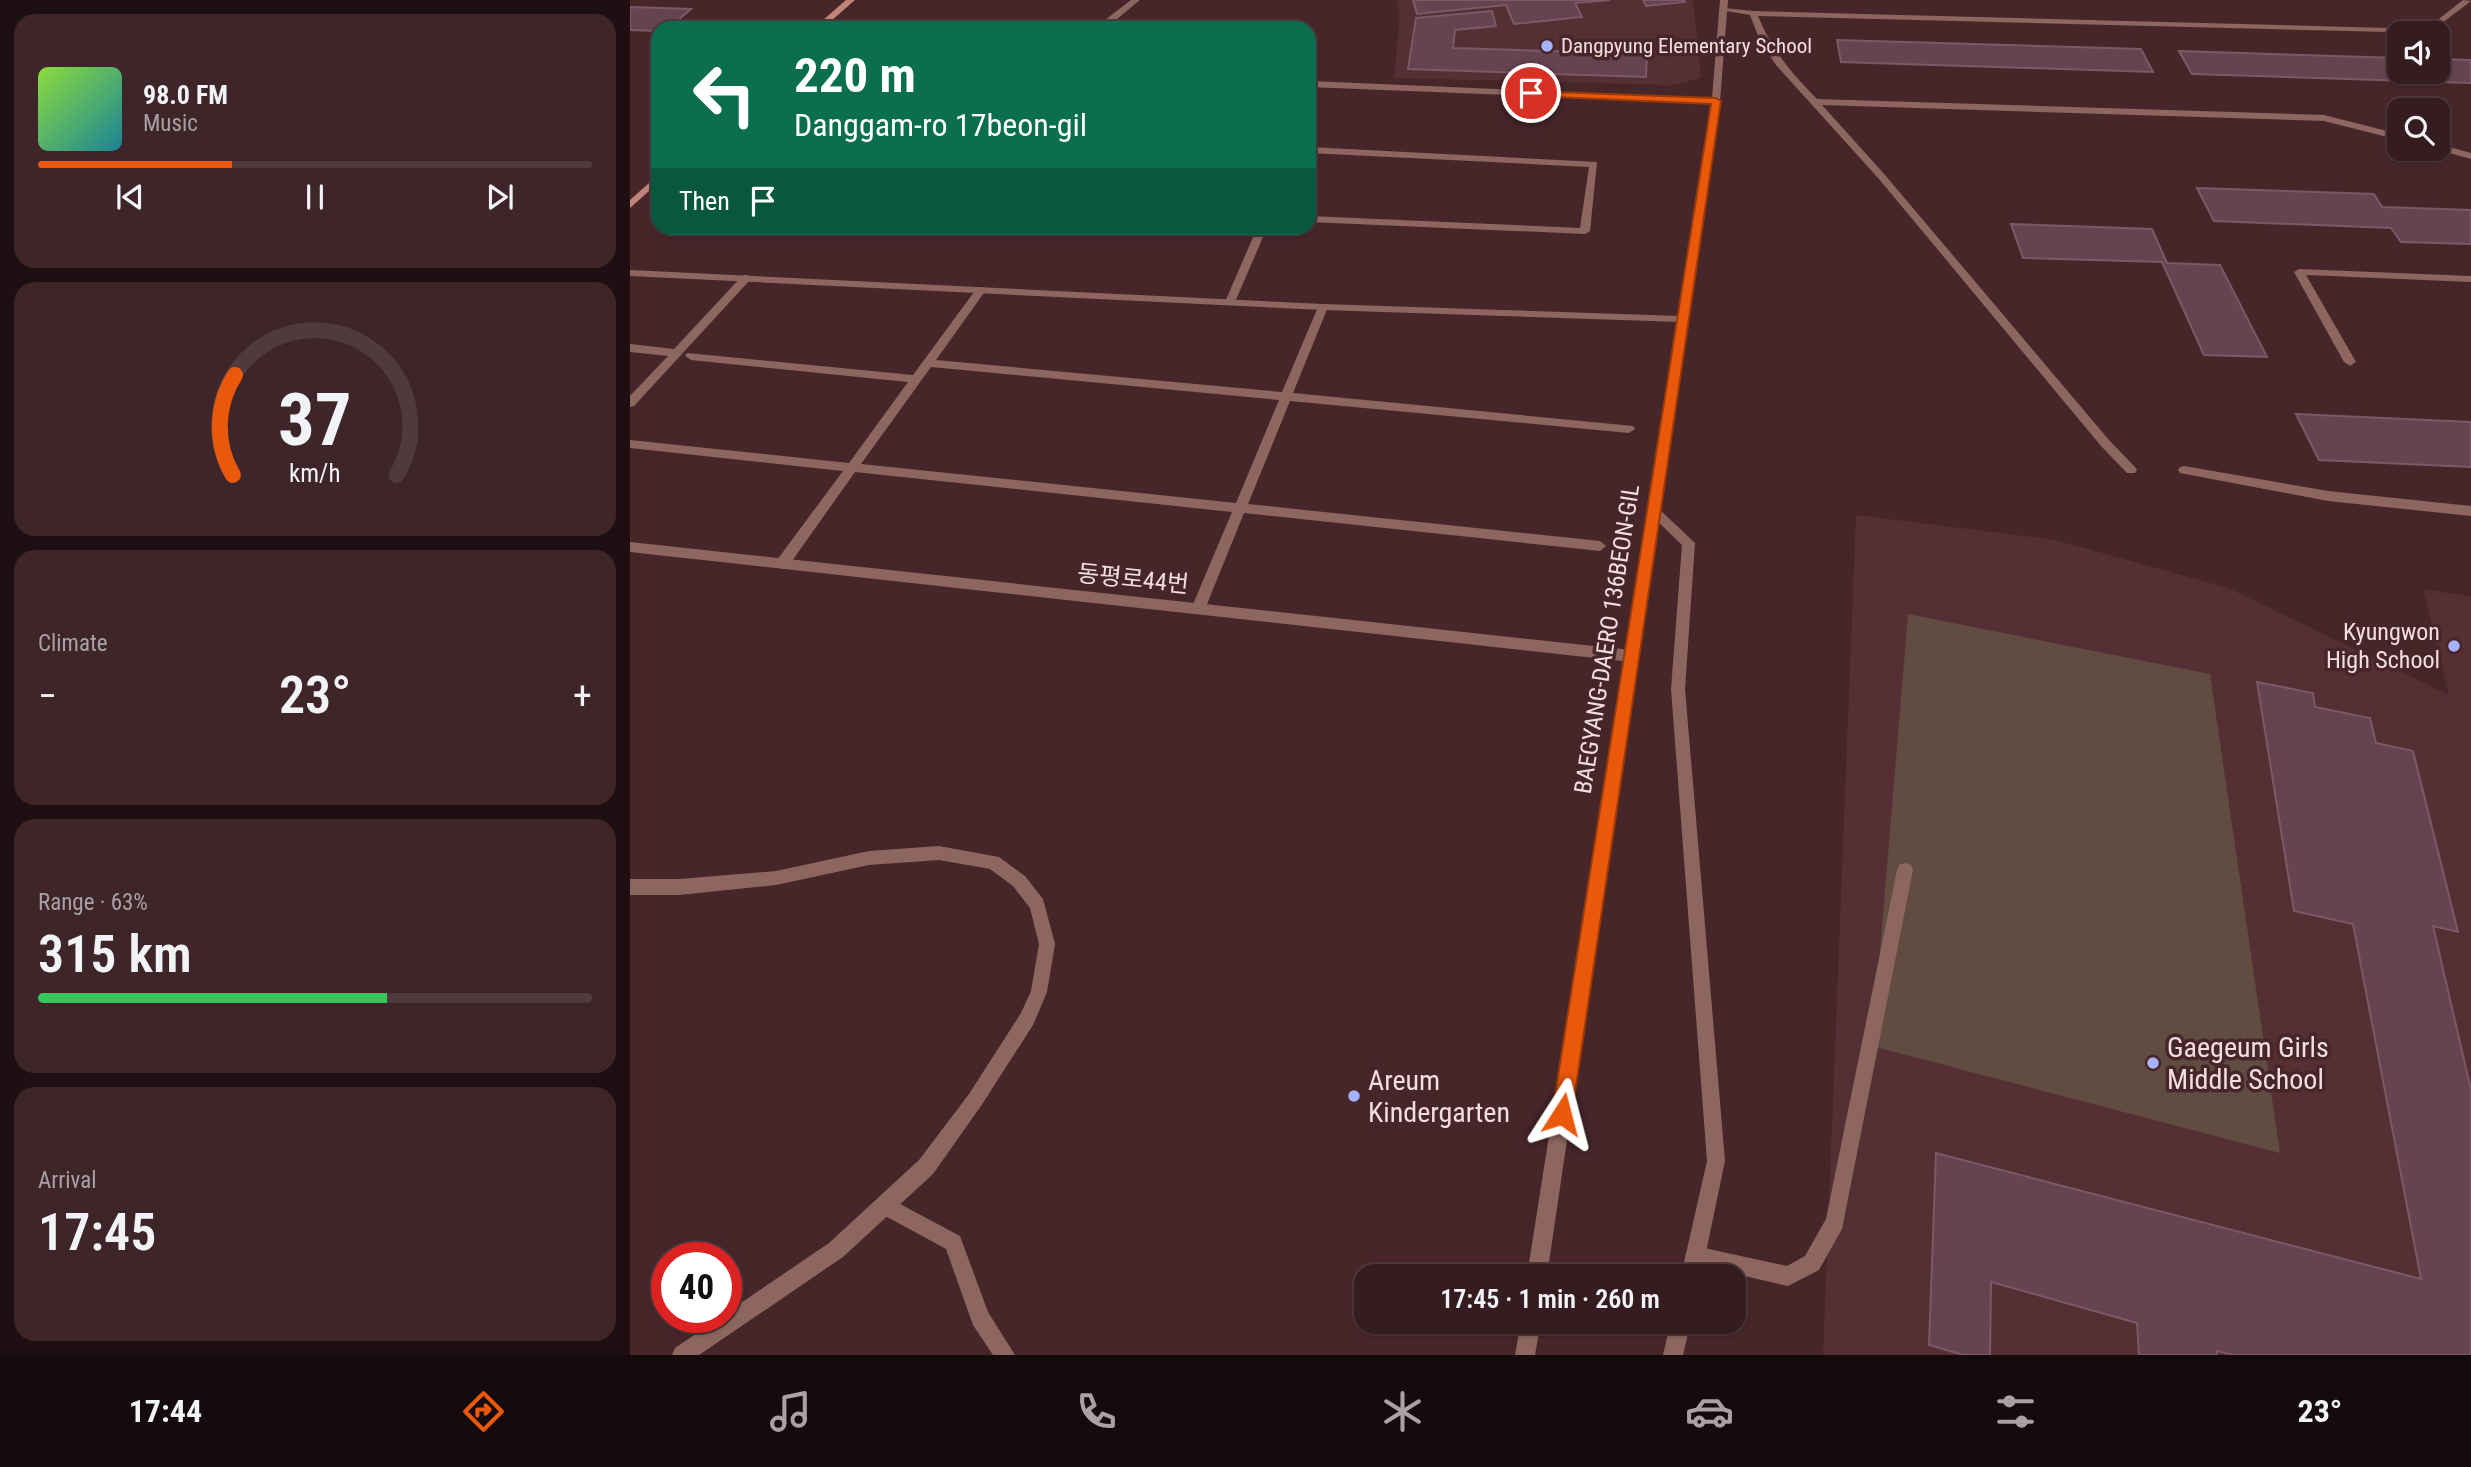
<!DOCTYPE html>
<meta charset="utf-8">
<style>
:root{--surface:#351c20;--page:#3d2529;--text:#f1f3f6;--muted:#aaa1a5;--line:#4f3a3e;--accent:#ea580c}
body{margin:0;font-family:"Roboto Condensed","Noto Sans KR",sans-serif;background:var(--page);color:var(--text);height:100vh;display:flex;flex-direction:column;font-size:26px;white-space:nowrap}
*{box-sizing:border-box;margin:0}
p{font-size:23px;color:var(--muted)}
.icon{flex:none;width:38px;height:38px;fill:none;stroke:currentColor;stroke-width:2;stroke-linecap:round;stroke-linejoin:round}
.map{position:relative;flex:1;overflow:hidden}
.sheet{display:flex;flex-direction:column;gap:14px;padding:14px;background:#1d0f12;width:630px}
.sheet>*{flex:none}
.top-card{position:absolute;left:21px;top:21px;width:665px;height:214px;border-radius:21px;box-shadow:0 2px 5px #0004,0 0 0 2px var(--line);background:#0b6e4f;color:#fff;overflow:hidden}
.buttons{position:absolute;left:1757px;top:21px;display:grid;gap:14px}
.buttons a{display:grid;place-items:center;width:63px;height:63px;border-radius:14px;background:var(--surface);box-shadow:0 2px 5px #0004,0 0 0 2px var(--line);font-size:35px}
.speed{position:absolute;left:21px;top:1242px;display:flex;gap:14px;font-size:35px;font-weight:700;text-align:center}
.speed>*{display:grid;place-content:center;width:91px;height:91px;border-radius:50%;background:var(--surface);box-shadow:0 2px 5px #0004,0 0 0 2px var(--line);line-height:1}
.speed .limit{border:10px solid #d22;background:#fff;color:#111}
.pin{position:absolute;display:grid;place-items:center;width:60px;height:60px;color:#fff;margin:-30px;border:4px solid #fff;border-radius:50%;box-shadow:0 2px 7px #0007}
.me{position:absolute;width:77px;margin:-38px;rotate:9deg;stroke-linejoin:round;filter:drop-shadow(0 0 5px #0008)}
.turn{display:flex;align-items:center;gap:24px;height:147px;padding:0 28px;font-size:32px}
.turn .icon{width:91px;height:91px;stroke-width:2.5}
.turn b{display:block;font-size:49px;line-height:60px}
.then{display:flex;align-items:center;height:66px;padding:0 28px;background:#0003;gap:14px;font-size:26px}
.big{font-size:52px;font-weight:600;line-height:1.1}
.sheet .widget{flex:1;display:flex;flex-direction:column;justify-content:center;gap:10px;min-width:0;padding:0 24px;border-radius:21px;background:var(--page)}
.sheet .dial{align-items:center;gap:0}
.dial svg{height:182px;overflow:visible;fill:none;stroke:var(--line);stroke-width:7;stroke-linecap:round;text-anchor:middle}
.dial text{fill:var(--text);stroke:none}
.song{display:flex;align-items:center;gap:21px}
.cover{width:84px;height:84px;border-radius:10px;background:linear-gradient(135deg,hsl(90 70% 55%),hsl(190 70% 35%))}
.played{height:7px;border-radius:4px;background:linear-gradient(90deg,var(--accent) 35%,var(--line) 35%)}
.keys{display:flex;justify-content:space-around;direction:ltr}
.heat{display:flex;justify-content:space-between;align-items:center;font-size:38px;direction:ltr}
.charge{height:10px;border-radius:5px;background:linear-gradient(90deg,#34c759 63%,var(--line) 0)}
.trip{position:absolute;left:724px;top:1264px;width:392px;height:70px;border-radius:21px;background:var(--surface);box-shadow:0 2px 5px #0004,0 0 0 2px var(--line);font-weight:600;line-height:70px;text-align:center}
.tab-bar{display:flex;height:112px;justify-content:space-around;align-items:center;background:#150b0d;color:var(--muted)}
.tab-bar .icon{width:49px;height:49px}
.tab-bar .on{color:var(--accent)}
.tab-bar b{font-size:32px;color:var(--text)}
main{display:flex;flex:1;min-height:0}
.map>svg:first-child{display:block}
.built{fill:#562f34}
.green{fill:#604c40}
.building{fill:#654350;stroke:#7c5966;stroke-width:2}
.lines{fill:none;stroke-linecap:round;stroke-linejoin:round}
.service{fill:#8d675f;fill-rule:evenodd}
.minor{fill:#8d675f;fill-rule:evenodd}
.tertiary{fill:#8d675f;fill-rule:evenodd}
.secondary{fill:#c18478;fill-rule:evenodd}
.route{fill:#ea580c;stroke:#983908;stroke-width:2}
.poi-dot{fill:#a7b1fc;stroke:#47262a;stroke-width:2.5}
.labels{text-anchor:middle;stroke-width:7;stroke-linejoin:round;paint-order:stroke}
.far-poi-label{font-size:21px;fill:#f4dedf;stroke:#47262a;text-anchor:start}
.street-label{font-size:24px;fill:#f4dedf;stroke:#47262a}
.poi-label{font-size:24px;fill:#f4dedf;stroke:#47262a;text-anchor:end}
.near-poi-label{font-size:28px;fill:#f4dedf;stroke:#47262a;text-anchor:start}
</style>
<main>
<section class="sheet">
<div class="widget">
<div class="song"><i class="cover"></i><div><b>98.0 FM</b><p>Music</p></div></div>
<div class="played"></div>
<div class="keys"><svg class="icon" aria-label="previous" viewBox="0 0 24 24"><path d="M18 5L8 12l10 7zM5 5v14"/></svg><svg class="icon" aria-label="pause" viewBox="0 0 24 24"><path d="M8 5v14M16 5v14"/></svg><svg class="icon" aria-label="next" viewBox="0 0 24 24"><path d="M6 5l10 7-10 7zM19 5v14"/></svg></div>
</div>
<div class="widget dial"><svg viewBox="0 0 100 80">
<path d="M14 69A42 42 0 1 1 86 69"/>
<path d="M14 69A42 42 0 0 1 15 25" stroke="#ea580c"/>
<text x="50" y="56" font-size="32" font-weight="700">37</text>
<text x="50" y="72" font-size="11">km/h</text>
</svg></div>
<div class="widget"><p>Climate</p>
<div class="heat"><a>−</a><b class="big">23°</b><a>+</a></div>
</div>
<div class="widget"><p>Range · 63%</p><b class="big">315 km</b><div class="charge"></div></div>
<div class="widget"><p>Arrival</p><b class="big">17:45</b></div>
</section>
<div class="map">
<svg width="1841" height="1355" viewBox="0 0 1841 1355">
<rect width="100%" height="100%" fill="#47262a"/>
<path class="built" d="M767 0H1063L1071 78 1043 85 764 78 770 15Z
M1226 515 1425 540 1598 588 1819 695 1793 589 1841 597V1355H1193Z"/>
<path class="green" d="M1278 614 1580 674 1650 1153 1242 1046Z"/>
<path class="building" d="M783 0H980L945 3 952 17 884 24 876 5 787 14Z
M1013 0H1054L1055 2 1016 6Z
M0 7 61 9 39 28H28V31L0 30Z
M862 11 866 26 825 30 823 48 1017 54 1016 77 778 69 786 18Z
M1207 40 1511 49 1523 72 1211 62Z
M1549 51 1769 58V72H1808V59L1841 60V83L1562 74Z
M1567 188 1744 194 1752 207 1841 210V244L1771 242 1761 228 1584 221Z
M1381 224 1522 229 1537 263 1590 265 1637 357 1574 355 1532 262 1393 258Z
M1666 414 1841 422V467L1689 460Z
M1627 682 1683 693 1685 707 1740 718 1746 743 1783 751 1828 932 1803 926 1841 1090V1355H1603L1587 1351V1355H1509L1507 1323 1361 1282 1360 1355H1333L1299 1345 1306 1153 1791 1279 1723 924 1664 911Z"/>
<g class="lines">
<path class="service" d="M501 0H510L481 24H475V20Z
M1833 0 1841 1 1799 33 1128 16C1143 52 1160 71 1187 99L1694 115 1769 134V140L1694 121 1192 105 1255 175 1479 440 1505 467 1507 470 1505 473H1497L1471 446 1249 179 1146 65 1130 41 1120 15 1090 10 1094 8 1123 11 1796 29Z
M1808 144 1841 153V159L1805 149H1808Z
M679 147 967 162 960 231 955 234 679 222V216L950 228 959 167 679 153Z
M627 228H637L605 302 600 305 596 304 595 302Z
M1669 269 1841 276V282L1676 275 1726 362 1720 366 1714 362 1664 272Z
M116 275 120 276V280L4 406 0 407V396L38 356 0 352V344L44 349 112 276Z
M351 287 356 290 306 360 652 392 688 307 693 304 698 307 663 393 1003 426 1005 429 999 433 660 401 618 504 970 541 976 546 970 551 614 513 575 609 568 614 561 609 602 512 225 472 157 568 152 569 146 564 147 560 213 471 0 448V440L219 463 278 382 61 360 55 356 57 353 283 375 347 288ZM301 367 649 400 606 503 231 464Z
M1554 466 1698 491 1841 506V516L1698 501 1550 473 1548 470 1550 467Z
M1275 863 1281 865 1283 870 1212 1229 1189 1270 1158 1286 1058 1263 1055 1256 1058 1249 1065 1246 1157 1266 1175 1256 1196 1219 1267 870 1269 865Z"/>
<path class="minor" d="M0 270 693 304 1051 316 1056 319 1051 322 693 310 0 276Z
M1023 505 1027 507 1065 543 1055 689 1095 1161 1071 1276H1051L1077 1161 1041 689 1052 545 1019 513 1017 510Z
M0 542 1001 650 1006 652 1008 656 1006 660 1001 662 0 552Z
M255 1196 330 1236 358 1312 385 1355H363L343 1325 316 1249 248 1212 246 1205 248 1198Z
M1041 1321H1061L1053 1355H1033Z"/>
<path class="tertiary" d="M1090 0H1098L1090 101 917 1276H897L1081 103 679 87V81L1082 98Z
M309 846 369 857 395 876 413 899 425 944 417 992 403 1025 351 1106 303 1174 213 1257 69 1355H42L45 1348 89 1318H96V1313L199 1243 289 1160 339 1094 391 1013 401 991 409 944 400 908 383 886 360 869 309 860 239 865 146 885 49 895H0V879H49L146 871 239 851Z
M891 1321H911L905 1355H885Z"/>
<path class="secondary" d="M216 0H225L193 28H184Z
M28 175V183L0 208V200Z"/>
</g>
<path class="route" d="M897 91 1086 98 1091 101 942 1114 939 1121 932 1124 925 1121 922 1114 1081 104 901 96 897 95Z"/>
<g class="poi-dot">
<circle cx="917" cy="46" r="7"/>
<circle cx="1824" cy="646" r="7"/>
<circle cx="1523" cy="1063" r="7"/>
<circle cx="724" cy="1096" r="7"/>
</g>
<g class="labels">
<g class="far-poi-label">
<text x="931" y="53">Dangpyung Elementary School</text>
</g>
<g class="street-label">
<text transform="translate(503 579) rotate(6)" y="8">동평로44번</text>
<text transform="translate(977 639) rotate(-81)" y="8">BAEGYANG-DAERO 136BEON-GIL</text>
</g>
<g class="poi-label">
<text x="1810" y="640">Kyungwon<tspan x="1810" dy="28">High School</tspan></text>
</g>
<g class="near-poi-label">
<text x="1537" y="1057">Gaegeum Girls<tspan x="1537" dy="32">Middle School</tspan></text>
<text x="738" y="1090">Areum<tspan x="738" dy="32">Kindergarten</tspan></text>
</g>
</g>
</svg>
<div class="buttons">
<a><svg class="icon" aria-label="sound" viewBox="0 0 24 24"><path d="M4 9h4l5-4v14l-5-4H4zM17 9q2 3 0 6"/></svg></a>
<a><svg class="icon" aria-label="search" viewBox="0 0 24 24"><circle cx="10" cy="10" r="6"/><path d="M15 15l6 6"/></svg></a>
</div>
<div class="speed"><div class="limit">40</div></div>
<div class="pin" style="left:901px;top:93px;background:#d93025"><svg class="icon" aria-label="arrive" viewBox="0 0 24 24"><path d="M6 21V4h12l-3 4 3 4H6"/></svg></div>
<svg class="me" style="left:932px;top:1114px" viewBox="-20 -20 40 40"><path d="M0-17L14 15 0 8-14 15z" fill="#ea580c" stroke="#fff" stroke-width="4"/></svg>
<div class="trip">17:45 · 1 min · 260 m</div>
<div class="top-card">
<div class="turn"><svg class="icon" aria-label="left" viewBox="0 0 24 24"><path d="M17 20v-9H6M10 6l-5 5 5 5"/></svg><div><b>220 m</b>Danggam-ro 17beon-gil</div></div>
<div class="then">Then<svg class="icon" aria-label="arrive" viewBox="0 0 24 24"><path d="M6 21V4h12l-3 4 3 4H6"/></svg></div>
</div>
</div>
</main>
<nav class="tab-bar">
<b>17:44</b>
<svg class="icon on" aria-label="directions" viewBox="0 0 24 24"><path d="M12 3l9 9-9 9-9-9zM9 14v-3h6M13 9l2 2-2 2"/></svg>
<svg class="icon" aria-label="music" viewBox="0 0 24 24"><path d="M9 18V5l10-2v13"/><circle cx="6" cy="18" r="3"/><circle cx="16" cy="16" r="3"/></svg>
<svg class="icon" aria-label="phone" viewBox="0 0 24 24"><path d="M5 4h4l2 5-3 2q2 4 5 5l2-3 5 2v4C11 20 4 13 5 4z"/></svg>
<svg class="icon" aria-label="climate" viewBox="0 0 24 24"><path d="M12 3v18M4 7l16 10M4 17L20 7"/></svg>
<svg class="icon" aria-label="car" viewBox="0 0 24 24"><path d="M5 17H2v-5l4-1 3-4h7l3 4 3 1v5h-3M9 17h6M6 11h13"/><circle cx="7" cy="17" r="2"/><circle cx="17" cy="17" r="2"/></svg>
<svg class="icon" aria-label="filters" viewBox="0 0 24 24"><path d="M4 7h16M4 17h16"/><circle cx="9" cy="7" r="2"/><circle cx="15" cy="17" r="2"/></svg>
<b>23°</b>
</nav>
